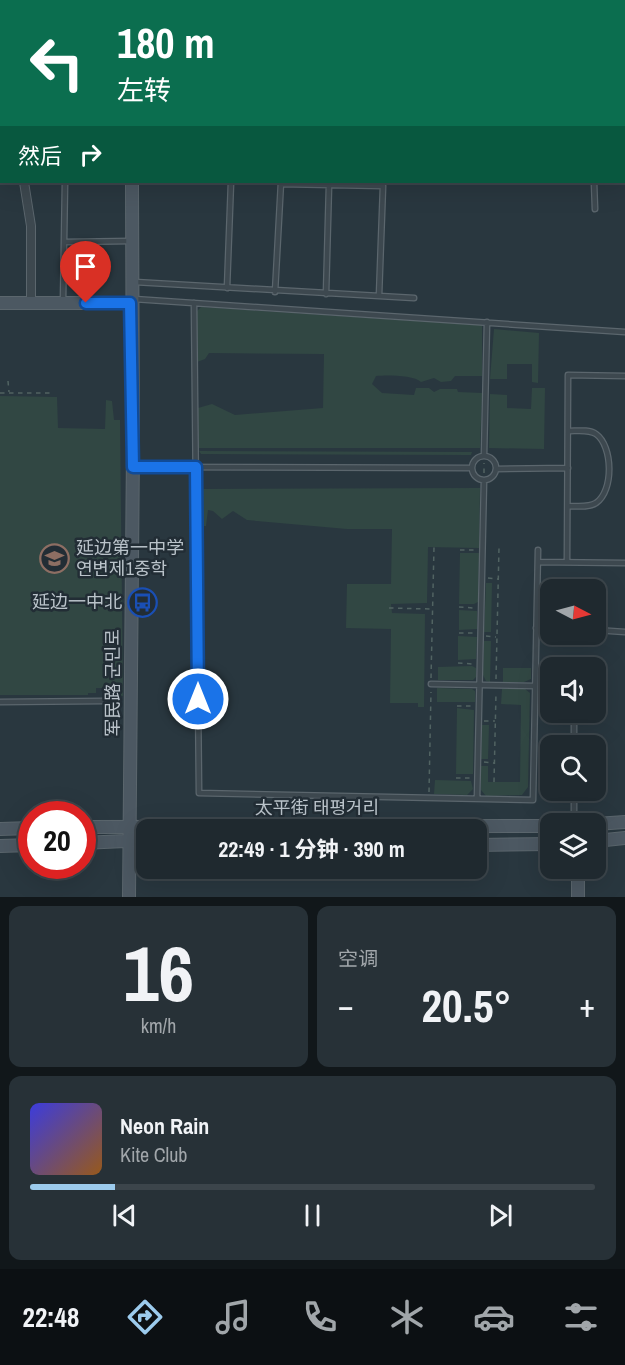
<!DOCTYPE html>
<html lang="zh">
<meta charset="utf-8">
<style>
:root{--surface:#1f292f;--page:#273137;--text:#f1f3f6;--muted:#a1a6aa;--line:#3c454b;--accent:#9ccbed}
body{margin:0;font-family:"Archivo Narrow","Noto Sans SC","Noto Sans KR",sans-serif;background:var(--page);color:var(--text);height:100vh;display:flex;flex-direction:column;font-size:22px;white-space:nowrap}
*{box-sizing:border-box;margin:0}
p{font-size:20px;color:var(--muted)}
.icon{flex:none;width:33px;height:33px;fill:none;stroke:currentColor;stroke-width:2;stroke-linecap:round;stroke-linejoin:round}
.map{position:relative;height:897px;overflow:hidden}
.details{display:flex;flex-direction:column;gap:9px;padding:9px;background:#11171a;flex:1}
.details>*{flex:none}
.guide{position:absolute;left:0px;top:0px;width:626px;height:183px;box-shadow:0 6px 24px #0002,0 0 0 2px var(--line);background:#0b6e4f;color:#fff;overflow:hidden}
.needle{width:39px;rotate:96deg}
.fabs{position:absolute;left:540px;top:579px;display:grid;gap:12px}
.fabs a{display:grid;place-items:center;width:66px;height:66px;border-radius:12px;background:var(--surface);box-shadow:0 6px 24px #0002,0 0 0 2px var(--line);font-size:30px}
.speed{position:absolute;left:18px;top:801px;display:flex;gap:12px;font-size:30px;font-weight:700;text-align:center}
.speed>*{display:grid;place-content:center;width:78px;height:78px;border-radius:50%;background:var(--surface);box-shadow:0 6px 24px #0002,0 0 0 2px var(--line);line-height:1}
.speed .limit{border:9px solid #d22;background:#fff;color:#111}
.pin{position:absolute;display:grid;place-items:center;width:51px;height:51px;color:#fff;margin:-62px -26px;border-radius:50% 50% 50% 0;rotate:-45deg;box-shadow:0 0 6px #0007}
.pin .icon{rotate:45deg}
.me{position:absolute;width:66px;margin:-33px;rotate:0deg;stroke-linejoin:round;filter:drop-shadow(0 0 4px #0008)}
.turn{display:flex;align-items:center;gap:21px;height:126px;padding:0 18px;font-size:27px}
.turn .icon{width:78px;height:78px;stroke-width:2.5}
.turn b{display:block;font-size:42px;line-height:51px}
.then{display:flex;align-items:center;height:57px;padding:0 18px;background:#0003;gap:12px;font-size:22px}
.big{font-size:45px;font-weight:700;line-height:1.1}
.details .card{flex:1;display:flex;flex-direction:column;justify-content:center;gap:9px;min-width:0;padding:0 21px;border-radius:12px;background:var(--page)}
.details .dial{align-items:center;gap:0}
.dial b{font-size:78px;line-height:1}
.song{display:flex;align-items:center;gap:18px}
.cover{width:72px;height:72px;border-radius:9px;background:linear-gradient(135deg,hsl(240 70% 55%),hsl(30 70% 35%))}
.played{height:6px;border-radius:3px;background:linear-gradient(90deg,var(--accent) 15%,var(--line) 15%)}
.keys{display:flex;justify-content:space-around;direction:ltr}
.heat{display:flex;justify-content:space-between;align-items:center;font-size:33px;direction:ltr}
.details .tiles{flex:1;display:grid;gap:9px;grid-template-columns:1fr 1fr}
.card:last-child{grid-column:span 2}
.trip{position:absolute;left:136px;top:819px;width:351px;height:60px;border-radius:12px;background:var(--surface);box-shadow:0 6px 24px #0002,0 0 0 2px var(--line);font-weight:700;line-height:60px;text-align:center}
.menu{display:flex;height:96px;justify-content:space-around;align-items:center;background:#0c1013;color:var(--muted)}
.menu .icon{width:42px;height:42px}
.menu .active{color:var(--accent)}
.menu b{font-size:27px;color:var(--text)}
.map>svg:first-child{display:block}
.green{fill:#314743}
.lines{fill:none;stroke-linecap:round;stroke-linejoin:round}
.lane-casing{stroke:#5b666d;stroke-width:7}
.street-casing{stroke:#5b666d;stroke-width:10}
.secondary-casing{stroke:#5b666d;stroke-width:14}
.path{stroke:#516362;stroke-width:1.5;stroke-dasharray:4.5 4.5;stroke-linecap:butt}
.lane{stroke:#3d484f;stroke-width:4.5}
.street{stroke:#3d484f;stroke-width:8}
.secondary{stroke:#4c5862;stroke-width:12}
.route-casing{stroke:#114b97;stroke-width:15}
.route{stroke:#1a73e8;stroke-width:10}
.labels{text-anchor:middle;stroke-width:5;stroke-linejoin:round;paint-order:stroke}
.poi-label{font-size:18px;fill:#bac3ca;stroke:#222d35;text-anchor:start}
.street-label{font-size:18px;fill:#bac3ca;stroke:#222d35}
</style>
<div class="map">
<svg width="625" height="897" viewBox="0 0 625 897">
<rect width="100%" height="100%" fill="#29373f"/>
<path class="green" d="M201 307 482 325V376H455L451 381 441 382 434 378 421 382C414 375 386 375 376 376L372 384 382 393 414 395 416 388H429L434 392 440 389H457L458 392 482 393 480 448H199L198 408 212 404 235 415 323 408 324 354 209 353 205 359 197 362V311Z
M494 329 539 333 538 383 532 382V364H507V379H490Z
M532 388H545L544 449 489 448 490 394 507 395V408L531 409Z
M0 396 57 397 58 428 105 429 106 400 112 401 114 420H120L123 696 110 695 109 688H96V693H88V695H0Z
M199 451 472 452 471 455 201 454Z
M480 488 479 548 428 547 427 603 391 604 392 613 425 614 424 707H418V703H390L391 629 346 628 347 584H391L392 529H347L247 520 233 511 222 519 213 511 208 510 206 526H200V489Z
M460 553H479L478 602 474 604H459Z
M486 583H492L491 632H484Z
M459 610 477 611V629L459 630Z
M458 636 477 637 476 659 458 660Z
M484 641H491L490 682 486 681 483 675Z
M472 666 476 668V677L473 680H438V667Z
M503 668H531V679L524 682H503Z
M437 688 472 689 475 691V702H437Z
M502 689H525L530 693 528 787 522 795 486 796 481 790V766H488V782H520L521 705 501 704Z
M457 708 474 710 473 774H456Z
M482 725H489L488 759H481Z
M435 780 471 781 473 789 467 795 434 794Z"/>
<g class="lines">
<defs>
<path id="lane" d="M342 2V0
M364 2V0
M462 2V0
M624 10H625
M624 124H625
M594 182 595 209
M281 184 383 186 379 296
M65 242 131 241
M135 282 414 298
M227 288 231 182
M275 292 281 182
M326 294 329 185
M134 299 625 332
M63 302 65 182
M194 303 199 793 533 800 538 550
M484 456 487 322
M472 468a12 12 0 1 1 24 0a12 12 0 1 1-24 0Z
M133 467 472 468
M496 469 568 468
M568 506C576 506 588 508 596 503 614 491 613 446 596 434 589 429 577 431 568 431
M538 562 625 563
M567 562 568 375 625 376
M536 628 550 629
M596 630 625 632
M431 684 535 686
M0 702 103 701
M574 746V712
M574 790V814L578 824
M477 799 484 480"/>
<path id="street" d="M559 0V2
M314 2V0
M0 65 2 64
M0 147H2
M24 182 31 226V303"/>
<path id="secondary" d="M135 2V0
M0 303H130
M596 824 625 822
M82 827 550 826
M0 829 32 828
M596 841 625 838
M82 843 147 840
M477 845 550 844
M0 846 32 845
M129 897 133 450 132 182
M578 897V868"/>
</defs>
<use href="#lane" class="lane-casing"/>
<use href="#street" class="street-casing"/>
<use href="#secondary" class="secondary-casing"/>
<path class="path" d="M8 381 9 392
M0 393H54
M484 473V463
M460 550H475
M488 578 498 579
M459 607 474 608
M389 608 432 609
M459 633H474
M486 636 496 637
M458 663 473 664
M431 678 434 547
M496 679 499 548
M457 706H472
M484 721H495
M484 762 494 763
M456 778H471
M494 782 496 693
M429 792 431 692"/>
<use href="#lane" class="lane"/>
<use href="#street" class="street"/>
<use href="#secondary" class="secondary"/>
</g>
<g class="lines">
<defs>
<path id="route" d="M86 303H130L133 467H196L198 699"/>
</defs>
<use href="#route" class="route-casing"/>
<use href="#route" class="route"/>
</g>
<defs>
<symbol id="school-ring" viewBox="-11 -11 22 22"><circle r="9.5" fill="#222d35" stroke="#8d6e63" stroke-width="1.5"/><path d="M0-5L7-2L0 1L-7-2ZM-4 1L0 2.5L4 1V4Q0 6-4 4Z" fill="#8d6e63"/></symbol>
<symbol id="bus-ring" viewBox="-11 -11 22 22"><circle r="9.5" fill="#222d35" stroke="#1a4fb4" stroke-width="1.5"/><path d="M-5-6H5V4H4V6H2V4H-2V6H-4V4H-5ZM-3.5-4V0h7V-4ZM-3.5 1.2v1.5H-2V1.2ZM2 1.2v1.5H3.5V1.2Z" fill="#1a4fb4"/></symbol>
</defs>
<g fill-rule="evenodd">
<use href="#school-ring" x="38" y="542" width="33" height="33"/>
<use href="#bus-ring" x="126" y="586" width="33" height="33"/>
</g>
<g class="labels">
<g class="poi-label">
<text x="76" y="554">延边第一中学<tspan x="76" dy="21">연변제1중학</tspan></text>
<text x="122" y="608" text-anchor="end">延边一中北</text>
</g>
<g class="street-label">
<text transform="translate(113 683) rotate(-90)" y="6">军民路 군민로</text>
<text x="317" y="814">太平街 태평거리</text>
</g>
</g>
</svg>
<div class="fabs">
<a><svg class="needle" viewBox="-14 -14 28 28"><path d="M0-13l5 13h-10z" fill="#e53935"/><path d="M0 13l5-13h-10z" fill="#a1a6aa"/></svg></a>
<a><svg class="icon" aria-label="sound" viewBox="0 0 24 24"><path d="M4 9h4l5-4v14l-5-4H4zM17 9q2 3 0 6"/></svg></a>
<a><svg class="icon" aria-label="search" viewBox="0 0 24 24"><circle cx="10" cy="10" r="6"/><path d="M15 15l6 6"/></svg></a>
<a><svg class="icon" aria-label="layers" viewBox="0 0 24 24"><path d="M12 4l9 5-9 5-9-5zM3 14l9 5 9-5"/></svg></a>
</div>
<div class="speed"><div class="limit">20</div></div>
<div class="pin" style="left:86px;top:303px;background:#d93025"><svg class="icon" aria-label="arrive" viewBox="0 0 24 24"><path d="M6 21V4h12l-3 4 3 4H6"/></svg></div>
<svg class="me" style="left:198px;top:699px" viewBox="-20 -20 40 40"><circle r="17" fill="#1a73e8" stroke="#fff" stroke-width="3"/><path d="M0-11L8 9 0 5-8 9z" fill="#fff"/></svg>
<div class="trip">22:49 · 1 分钟 · 390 m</div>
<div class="guide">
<div class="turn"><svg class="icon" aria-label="left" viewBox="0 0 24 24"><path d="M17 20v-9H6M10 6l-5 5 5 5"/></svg><div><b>180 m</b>左转</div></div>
<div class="then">然后<svg class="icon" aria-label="right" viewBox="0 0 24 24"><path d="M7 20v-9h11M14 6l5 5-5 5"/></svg></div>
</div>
</div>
<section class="details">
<div class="tiles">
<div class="card dial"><b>16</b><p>km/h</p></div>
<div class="card"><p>空调</p>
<div class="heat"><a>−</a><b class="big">20.5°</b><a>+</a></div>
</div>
<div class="card">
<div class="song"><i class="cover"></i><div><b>Neon Rain</b><p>Kite Club</p></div></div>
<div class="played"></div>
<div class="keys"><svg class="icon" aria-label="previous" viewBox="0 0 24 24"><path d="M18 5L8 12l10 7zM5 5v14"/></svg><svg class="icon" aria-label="pause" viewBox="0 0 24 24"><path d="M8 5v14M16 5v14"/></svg><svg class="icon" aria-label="next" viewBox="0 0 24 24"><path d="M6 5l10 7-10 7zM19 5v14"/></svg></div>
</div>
</div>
</section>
<nav class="menu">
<b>22:48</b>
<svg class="icon active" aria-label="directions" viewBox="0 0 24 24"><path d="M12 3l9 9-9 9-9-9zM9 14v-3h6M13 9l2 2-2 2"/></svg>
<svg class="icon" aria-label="music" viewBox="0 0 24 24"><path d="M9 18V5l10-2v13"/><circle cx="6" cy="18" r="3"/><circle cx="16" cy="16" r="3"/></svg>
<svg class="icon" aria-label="phone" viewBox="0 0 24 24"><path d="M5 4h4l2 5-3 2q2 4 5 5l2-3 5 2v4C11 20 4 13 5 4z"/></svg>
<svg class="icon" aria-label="climate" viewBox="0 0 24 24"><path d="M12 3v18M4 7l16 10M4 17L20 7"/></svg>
<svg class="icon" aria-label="car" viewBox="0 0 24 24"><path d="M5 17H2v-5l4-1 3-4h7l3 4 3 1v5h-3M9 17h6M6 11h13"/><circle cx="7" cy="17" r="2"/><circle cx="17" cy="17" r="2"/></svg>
<svg class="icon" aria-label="filters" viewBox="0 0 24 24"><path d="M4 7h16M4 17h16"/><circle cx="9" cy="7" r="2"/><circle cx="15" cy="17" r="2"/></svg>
</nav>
